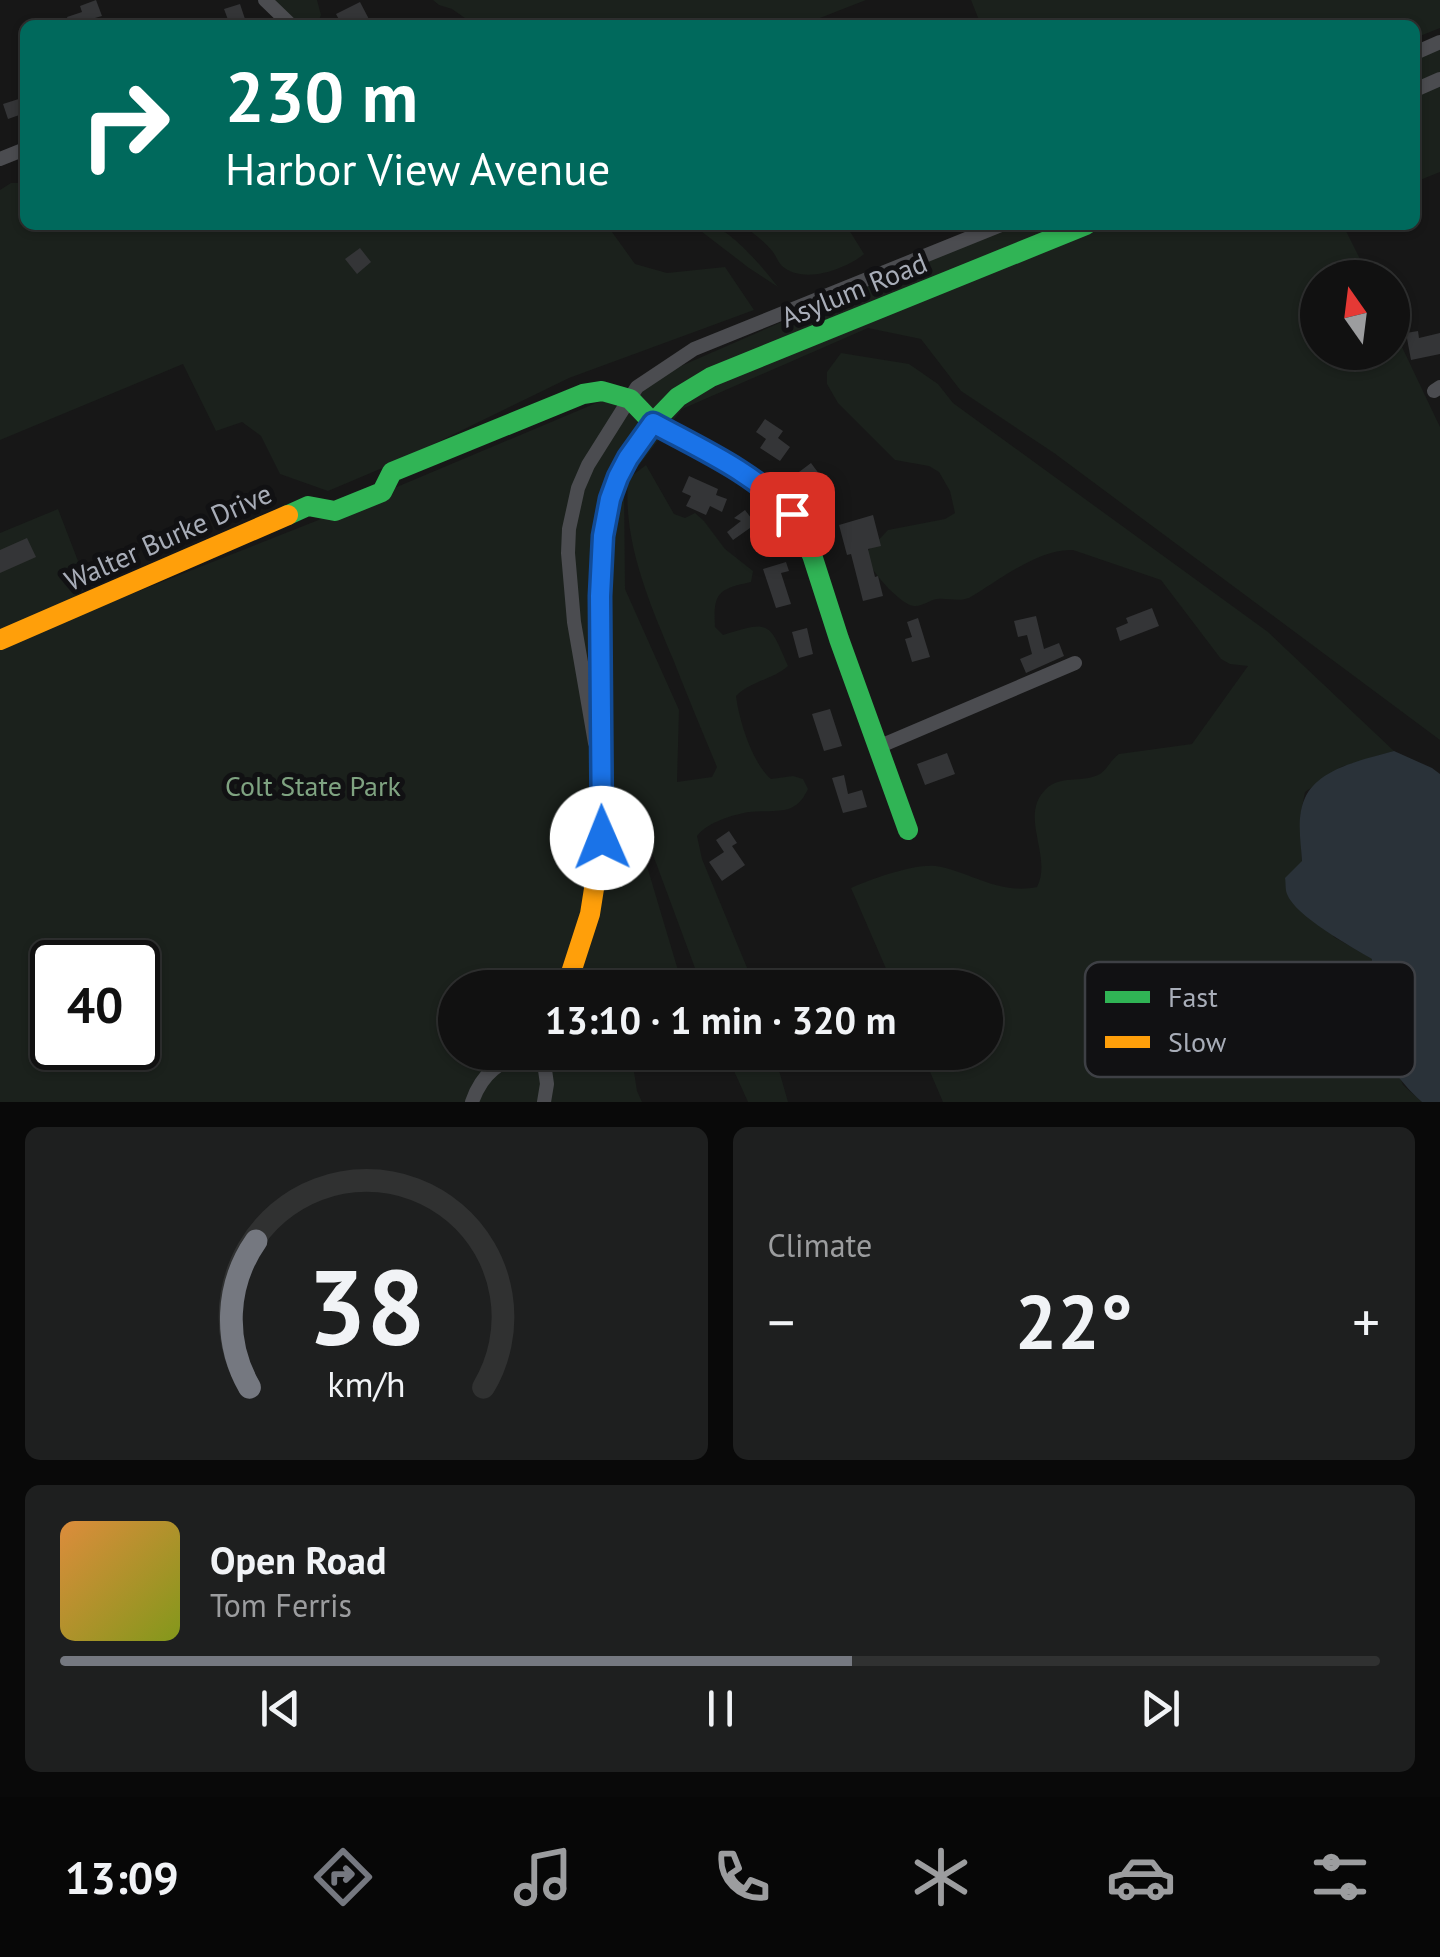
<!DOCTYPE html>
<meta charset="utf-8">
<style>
:root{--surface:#111;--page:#1e1f1f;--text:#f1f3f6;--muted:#9c9d9f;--line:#303131;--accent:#757880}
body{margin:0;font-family:"PT Sans",sans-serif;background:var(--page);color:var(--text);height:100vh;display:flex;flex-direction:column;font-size:38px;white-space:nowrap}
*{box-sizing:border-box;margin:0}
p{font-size:32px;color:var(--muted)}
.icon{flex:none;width:55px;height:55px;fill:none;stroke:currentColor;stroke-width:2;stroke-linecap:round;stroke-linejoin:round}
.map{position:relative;height:1102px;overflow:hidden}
.sheet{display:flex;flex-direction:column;gap:25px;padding:25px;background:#090909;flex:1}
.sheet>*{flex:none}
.hud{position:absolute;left:20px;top:20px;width:1400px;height:210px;border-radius:15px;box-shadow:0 2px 8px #0004,0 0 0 2px var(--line);background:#00695c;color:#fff;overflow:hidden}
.needle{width:65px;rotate:346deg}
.controls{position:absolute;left:1300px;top:260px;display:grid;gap:20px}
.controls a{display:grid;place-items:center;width:110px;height:110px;border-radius:50%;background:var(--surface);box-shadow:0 2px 8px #0004,0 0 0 2px var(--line);font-size:50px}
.speed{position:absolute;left:30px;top:940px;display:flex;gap:20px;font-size:50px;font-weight:700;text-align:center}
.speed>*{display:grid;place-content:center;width:130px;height:130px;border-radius:50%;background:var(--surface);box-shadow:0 2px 8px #0004,0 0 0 2px var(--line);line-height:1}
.speed .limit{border:5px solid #111;border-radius:15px;background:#fff;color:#111}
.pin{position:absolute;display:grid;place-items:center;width:85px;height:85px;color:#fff;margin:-42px;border-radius:20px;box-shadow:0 5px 15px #0006}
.me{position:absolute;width:110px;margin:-55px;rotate:359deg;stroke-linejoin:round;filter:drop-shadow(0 0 8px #0008)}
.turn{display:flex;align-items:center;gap:35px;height:210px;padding:0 40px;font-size:45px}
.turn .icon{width:130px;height:130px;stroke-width:2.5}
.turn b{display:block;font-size:70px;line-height:85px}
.big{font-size:75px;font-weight:700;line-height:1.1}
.sheet .widget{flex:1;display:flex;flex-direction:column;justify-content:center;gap:15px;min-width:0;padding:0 35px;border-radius:15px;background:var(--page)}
.sheet .dial{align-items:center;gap:0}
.dial svg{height:260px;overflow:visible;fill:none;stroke:var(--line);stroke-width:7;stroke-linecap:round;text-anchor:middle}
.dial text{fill:var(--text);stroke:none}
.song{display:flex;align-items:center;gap:30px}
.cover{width:120px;height:120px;border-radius:15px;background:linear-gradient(135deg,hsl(30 70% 55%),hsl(70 70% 35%))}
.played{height:10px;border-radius:5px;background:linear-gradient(90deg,var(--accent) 60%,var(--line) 60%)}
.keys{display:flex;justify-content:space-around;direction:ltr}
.heat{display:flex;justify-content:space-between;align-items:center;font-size:55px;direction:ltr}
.sheet .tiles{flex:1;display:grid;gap:25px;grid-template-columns:1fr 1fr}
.widget:last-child{grid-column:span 2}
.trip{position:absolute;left:438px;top:970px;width:565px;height:100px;border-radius:50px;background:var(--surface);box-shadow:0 2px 8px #0004,0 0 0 2px var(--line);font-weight:700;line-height:100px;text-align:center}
.tab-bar{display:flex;height:160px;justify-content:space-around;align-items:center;background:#070707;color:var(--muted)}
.tab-bar .icon{width:70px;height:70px}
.tab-bar .selected{color:var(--accent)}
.tab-bar b{font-size:45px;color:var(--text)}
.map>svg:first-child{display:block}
.green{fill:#1b211c;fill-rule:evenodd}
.water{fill:#2a3239}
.building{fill:#343537}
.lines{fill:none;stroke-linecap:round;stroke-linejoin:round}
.street{stroke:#4b4c50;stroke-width:14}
.fast{stroke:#30b455;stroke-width:20}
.slow{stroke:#ff9f0a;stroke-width:20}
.route-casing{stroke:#114b97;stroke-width:25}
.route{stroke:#1a73e8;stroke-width:18}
.labels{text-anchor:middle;stroke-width:10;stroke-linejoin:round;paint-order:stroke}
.street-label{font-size:28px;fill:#a8adb8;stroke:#111113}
.park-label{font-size:28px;fill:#7fa381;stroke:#111113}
.key{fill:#111113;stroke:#3e4045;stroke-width:2.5}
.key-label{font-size:28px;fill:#a8adb8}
</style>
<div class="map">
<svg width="1440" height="1102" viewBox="0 0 1440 1102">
<rect width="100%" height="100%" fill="#171717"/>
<path class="green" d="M275 0H317L321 15 317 25H297Z
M433 0H866L802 25H475L452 9 439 5Z
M971 0H1440V28L1415 38V25H981Z
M1440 42V172L1415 182V54Z
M11 183H25V225H607L635 264 667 273 725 267 754 310 569 378 399 461 328 491 280 474 261 436 242 422 216 431 183 364 0 440V190Z
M693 225C699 225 705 224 710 225 731 229 765 270 778 287L749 268Z
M743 225H846L864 254C846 269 804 285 782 266 778 262 776 256 773 252 765 242 753 233 743 225Z
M1003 225H1343L1369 277 1318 278V352H1392L1393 328 1440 427V740L1054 453 961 391 921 339 868 328 682 409 630 477 646 465 674 514 685 518 695 513 704 521 725 549 753 571 751 582C718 589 713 593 715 627L723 635C771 620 769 622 788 666 772 680 751 681 736 696 739 720 752 763 771 779L793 776 803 779 808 789C804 797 800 804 791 808 778 813 763 810 749 812 732 815 708 822 697 836L702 859 755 987H702L649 844 652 827 641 846 683 987 455 988V1052L631 1053 637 1091 642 1102H0V646L316 521 601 401ZM628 481C623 543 650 604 673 659 687 695 702 731 717 767L712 777 677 782 679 710 625 589 624 485ZM52 962H138V1048H52Z
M841 353 909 364 938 384 953 403 1268 632 1394 751 1341 767 1305 792 1300 817 1302 862 1334 937 1373 959 1369 1003 1403 1085 1422 1102H943L922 1053 985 1052V988L894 987 851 888C870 879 916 863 936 866 971 872 999 895 1037 887 1053 856 1018 816 1046 789 1060 775 1081 783 1098 775 1107 771 1110 760 1119 754L1192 744 1248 666 1230 664 1221 659 1161 580 1073 550C1039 548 998 581 969 598 957 602 949 598 937 599 929 600 922 607 914 606 900 605 867 567 865 554L888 530 945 519 955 513 950 491 939 472 929 466 895 460 838 403 827 384V372Z
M58 509 88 587 69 602 0 630V533Z
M726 1053H774L788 1102H748Z"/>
<path class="water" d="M1394 751 1432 768 1440 774V1102H1422C1393 1076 1369 1039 1369 999 1369 986 1372 972 1372 959 1352 947 1295 916 1287 894 1285 889 1286 883 1285 878L1302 861C1301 842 1296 817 1305 798 1318 768 1366 759 1394 751Z"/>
<path class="building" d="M96 0 102 16 70 25 67 17 82 12 80 6Z
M360 2 372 25H342L336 14Z
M240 4 247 25H230L224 9Z
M25 97V113L8 119 3 104Z
M360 248 371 262 357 274 345 259Z
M1418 331 1419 338 1440 333V354L1411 360 1406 333Z
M765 419 783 431 778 438 790 447 780 461 760 448 766 439 756 432Z
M811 463 834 494 822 503 799 472Z
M689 476 718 489 716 495 727 499 722 512 710 506 706 515 686 506 691 496 682 492Z
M745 510 755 523 762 518 781 543 769 552 750 528 733 540 727 532 741 521 734 518Z
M873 515 881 546 868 549 875 577 878 576 883 596 863 601 851 554 847 555 839 525Z
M27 538 36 557 0 573V550Z
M786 562 789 571 781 573 791 604 776 608 763 569Z
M1152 608 1159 626 1120 641 1116 628 1128 623 1126 618Z
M1036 616 1044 649 1059 643 1064 656 1026 673 1020 659 1032 654 1027 635 1018 637 1014 621Z
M918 618 930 657 912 662 905 639 912 637 907 622Z
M807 628 813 654 799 658 792 632Z
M830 709 842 746 824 751 812 714Z
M947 753 955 774 925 785 917 764Z
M844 775 848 794 862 790 867 807 843 813 832 778Z
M729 831 737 843 732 846 745 865 722 881 709 862 724 852 716 840Z"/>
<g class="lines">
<path class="street" d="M265 0 291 25
M1415 53 1440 42
M1415 90 1440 79
M0 159 25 149
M1434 391 1440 387
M595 743 574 622 568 553 569 529 578 488 588 465 637 387 694 349 1001 225
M878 747 1075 663
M472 1102C482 1073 500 1060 529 1053L544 1063
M544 1102 547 1084 544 1063 546 1054"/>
<path class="fast" d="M653 423 678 397 711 377 1086 225
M288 515 308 506 335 511 382 492 392 472 583 394 602 391 630 399 653 423 731 466 762 487 792 514 812 555 839 639 908 830"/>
<path class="slow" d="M0 640 288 515
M566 988 590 914 602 838 600 601 602 544 614 489 626 463 653 423"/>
</g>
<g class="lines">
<defs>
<path id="route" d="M602 838 600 596 603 536 610 499 618 477 628 458 653 423C701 449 755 473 792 514"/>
</defs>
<use href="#route" class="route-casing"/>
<use href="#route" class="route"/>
</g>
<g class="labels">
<g class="street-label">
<text transform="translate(854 290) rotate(-22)" y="10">Asylum Road</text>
<text transform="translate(168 537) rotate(-24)" y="10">Walter Burke Drive</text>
</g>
<g class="park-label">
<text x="313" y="796">Colt State Park</text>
</g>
</g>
<rect x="1085" y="962" width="330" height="115" rx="15" class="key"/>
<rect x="1105" y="991" width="45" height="12" fill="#30b455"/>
<rect x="1105" y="1036" width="45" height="12" fill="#ff9f0a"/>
<g class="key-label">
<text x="1168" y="1007">Fast</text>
<text x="1168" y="1052">Slow</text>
</g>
</svg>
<div class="controls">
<a><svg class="needle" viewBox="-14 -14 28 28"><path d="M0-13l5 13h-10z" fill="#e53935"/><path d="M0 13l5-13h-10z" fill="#9c9d9f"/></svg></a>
</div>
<div class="speed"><div class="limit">40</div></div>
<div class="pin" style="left:792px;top:514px;background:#d93025"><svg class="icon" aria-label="arrive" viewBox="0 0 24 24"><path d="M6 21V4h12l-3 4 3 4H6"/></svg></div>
<svg class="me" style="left:602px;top:838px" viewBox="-20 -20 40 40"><circle r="19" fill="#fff"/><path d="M0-13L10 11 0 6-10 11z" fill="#1a73e8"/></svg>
<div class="trip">13:10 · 1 min · 320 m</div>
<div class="hud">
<div class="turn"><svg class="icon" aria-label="right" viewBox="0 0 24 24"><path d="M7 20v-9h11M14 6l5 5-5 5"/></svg><div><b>230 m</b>Harbor View Avenue</div></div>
</div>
</div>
<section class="sheet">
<div class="tiles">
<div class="widget dial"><svg viewBox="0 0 100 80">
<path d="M14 69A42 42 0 1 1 86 69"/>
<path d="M14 69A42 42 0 0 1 16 24" stroke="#757880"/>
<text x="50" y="56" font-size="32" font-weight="700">38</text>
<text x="50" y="72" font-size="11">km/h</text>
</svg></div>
<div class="widget"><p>Climate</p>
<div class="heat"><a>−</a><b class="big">22°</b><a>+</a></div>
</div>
<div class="widget">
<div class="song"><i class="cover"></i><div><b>Open Road</b><p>Tom Ferris</p></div></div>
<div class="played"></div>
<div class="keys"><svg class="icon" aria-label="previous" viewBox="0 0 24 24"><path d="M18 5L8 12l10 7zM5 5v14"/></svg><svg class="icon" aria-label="pause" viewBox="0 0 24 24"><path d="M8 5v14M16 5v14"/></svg><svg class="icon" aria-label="next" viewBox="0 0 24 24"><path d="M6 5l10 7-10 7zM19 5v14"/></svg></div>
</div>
</div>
</section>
<nav class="tab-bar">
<b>13:09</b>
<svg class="icon selected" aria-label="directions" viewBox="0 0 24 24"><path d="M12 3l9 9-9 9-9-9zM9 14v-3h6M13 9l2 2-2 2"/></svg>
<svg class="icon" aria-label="music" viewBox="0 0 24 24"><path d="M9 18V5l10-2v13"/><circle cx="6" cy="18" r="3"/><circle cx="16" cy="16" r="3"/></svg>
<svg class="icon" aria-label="phone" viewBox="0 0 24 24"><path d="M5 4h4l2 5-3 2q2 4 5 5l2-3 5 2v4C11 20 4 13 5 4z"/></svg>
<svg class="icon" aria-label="climate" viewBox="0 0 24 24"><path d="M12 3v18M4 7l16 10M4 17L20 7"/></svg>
<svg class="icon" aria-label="car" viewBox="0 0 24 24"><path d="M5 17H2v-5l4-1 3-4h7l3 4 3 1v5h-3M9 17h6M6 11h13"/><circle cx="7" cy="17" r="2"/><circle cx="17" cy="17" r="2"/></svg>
<svg class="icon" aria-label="filters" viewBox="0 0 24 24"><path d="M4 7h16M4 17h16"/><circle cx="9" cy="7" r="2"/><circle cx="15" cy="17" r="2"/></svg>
</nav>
